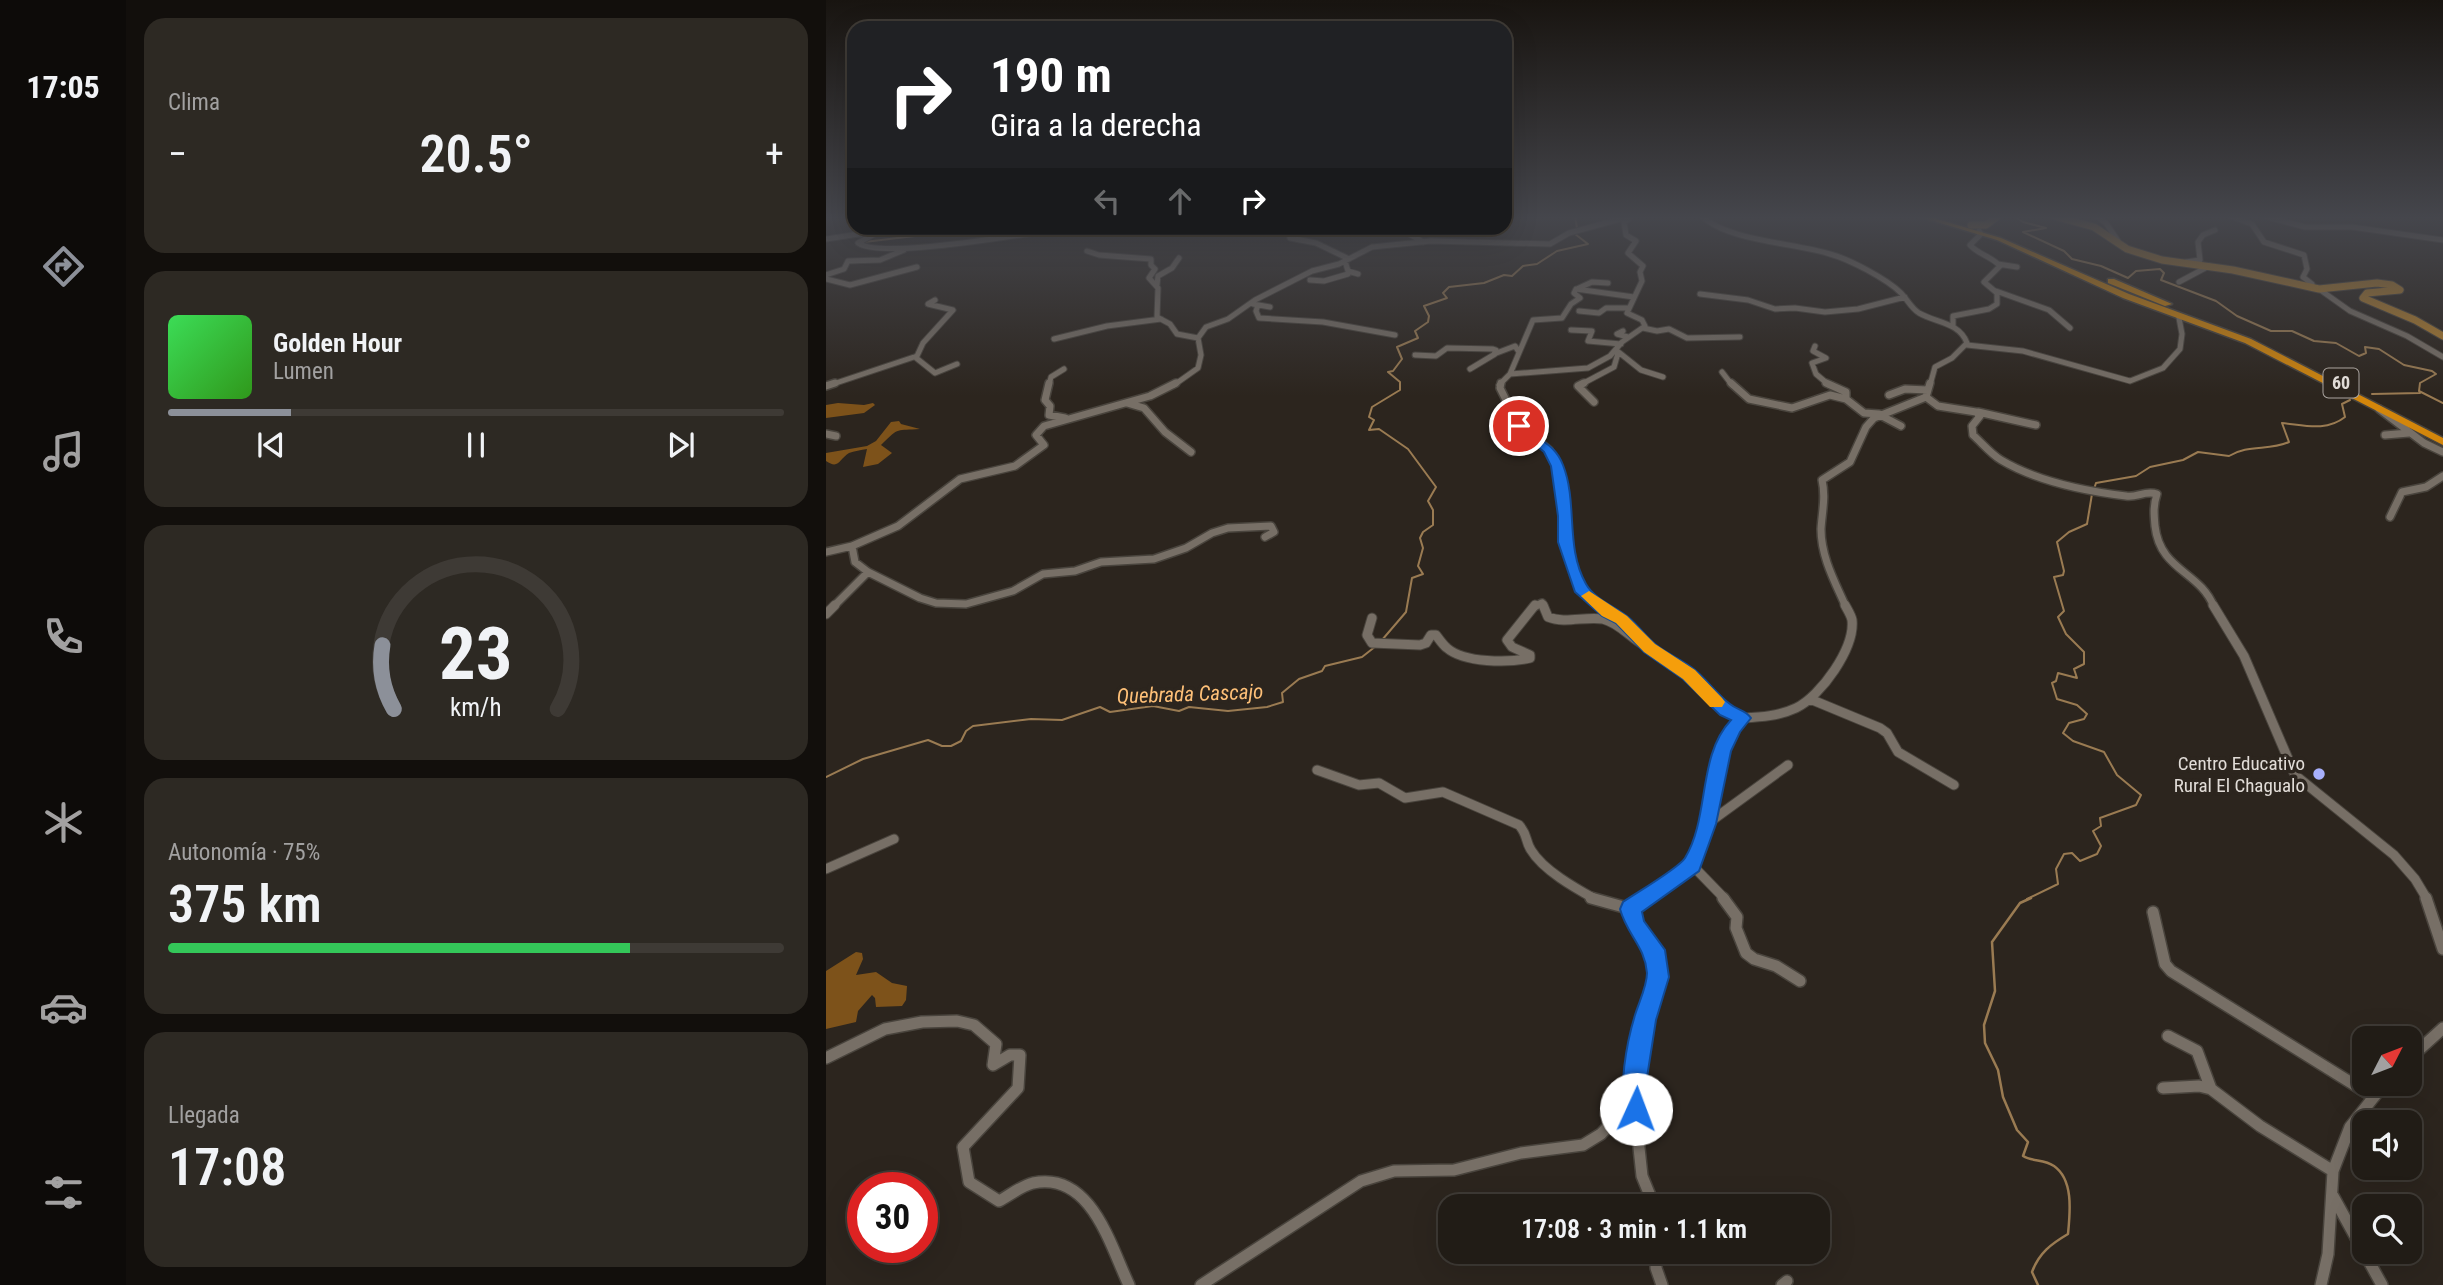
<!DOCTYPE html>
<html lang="es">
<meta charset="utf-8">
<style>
:root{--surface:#211c16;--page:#2d2923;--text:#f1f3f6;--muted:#a2a1a1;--line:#3e3a35;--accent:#8c9099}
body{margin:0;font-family:"Roboto Condensed",sans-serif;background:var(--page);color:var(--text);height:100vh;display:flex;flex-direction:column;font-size:26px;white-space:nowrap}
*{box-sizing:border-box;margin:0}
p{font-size:23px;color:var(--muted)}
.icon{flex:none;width:38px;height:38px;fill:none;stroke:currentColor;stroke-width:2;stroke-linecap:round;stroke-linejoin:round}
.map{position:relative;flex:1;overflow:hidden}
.side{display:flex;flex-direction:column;gap:18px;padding:18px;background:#120f0c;width:700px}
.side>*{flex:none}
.guide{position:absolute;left:21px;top:21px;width:665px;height:214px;border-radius:21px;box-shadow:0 7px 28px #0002,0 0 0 2px var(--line);background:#202124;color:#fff;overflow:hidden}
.needle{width:46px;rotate:48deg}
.tools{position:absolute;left:1526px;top:1026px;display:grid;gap:14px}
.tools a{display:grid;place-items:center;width:70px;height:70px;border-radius:14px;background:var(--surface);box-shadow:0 7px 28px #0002,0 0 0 2px var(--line);font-size:35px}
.speed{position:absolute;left:21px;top:1172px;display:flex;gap:14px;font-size:35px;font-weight:700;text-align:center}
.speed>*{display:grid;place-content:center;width:91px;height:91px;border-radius:50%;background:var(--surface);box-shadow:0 7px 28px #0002,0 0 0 2px var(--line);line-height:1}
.speed .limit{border:10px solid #d22;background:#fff;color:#111}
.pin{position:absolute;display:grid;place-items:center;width:60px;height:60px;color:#fff;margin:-30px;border:4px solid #fff;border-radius:50%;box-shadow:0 2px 7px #0007}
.me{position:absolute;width:77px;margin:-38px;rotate:2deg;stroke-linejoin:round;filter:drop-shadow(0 0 5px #0008)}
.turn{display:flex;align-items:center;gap:24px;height:147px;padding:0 28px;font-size:32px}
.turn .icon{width:91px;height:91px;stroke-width:2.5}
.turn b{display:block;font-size:49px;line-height:60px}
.lanes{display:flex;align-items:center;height:66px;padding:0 28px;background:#0003;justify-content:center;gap:35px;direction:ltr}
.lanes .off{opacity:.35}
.big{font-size:52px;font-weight:600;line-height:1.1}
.side .widget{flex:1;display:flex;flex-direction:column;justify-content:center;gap:10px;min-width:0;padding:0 24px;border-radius:21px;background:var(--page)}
.side .dial{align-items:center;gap:0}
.dial svg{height:182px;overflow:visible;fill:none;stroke:var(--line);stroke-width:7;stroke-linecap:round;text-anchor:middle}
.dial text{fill:var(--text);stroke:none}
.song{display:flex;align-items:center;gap:21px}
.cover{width:84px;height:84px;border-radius:10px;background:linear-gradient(135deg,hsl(130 70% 55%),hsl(110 70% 35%))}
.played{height:7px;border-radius:4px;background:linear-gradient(90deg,var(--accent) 20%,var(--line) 20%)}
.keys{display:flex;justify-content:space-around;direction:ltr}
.heat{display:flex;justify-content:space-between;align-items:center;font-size:38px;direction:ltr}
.charge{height:10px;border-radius:5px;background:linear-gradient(90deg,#34c759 75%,var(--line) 0)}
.trip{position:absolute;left:612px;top:1194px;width:392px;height:70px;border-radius:21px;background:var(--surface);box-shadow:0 7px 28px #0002,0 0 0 2px var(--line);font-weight:600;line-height:70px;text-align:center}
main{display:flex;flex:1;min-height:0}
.menu{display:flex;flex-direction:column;width:126px;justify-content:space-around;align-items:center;background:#0d0b09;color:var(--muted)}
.menu .icon{width:49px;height:49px}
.menu .on{color:var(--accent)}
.menu b{font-size:32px;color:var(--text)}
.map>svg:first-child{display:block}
.forest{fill:#7d521a}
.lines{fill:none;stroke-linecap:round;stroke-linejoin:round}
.stream-far1{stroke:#9a7b52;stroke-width:2}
.stream{stroke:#9a7b52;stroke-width:2.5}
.minor-far3-casing{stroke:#49443d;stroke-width:7}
.minor-far2-casing{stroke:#49443d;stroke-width:10}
.minor-far1-casing{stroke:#49443d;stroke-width:11}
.minor-casing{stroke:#49443d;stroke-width:14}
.major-casing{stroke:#49443d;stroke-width:9}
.highway-casing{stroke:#49443d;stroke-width:3}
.minor-far3{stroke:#776f66;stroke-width:5}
.minor-far2{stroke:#776f66;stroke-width:7}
.minor-far1{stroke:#776f66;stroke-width:9}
.minor{stroke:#776f66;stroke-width:11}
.major{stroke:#ae7d2f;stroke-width:7}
.highway{fill:#d3860b;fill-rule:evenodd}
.route{fill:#1a73e8;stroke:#114b97;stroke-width:2}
.slow{fill:#f59e0b}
.poi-dot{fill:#a8b0fc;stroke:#2c251e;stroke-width:2.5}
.labels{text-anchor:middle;stroke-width:7;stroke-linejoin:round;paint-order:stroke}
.shield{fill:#2c251e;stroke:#aba5a0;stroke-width:2}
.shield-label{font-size:18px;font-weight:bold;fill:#e1dcd7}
.poi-label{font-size:19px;fill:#e1dcd7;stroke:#2c251e;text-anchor:end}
.water-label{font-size:21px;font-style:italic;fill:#fec078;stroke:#2c251e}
</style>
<main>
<nav class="menu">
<b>17:05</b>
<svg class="icon on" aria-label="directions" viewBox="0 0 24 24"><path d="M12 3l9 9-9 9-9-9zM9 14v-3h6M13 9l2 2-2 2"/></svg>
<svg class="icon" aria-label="music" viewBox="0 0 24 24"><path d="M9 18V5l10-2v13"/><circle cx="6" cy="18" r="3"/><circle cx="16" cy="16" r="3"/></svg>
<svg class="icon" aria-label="phone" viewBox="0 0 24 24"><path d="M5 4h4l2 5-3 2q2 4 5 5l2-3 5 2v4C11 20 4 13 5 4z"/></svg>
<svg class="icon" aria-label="climate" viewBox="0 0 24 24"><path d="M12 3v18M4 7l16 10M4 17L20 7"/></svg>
<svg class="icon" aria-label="car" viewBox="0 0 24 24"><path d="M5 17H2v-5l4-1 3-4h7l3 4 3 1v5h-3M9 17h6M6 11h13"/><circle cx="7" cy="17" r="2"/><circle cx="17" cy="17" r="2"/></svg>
<svg class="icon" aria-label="filters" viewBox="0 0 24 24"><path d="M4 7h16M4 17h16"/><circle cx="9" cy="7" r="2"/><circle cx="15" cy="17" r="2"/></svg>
</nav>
<section class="side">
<div class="widget"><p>Clima</p>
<div class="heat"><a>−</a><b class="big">20.5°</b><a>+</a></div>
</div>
<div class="widget">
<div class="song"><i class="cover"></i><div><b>Golden Hour</b><p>Lumen</p></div></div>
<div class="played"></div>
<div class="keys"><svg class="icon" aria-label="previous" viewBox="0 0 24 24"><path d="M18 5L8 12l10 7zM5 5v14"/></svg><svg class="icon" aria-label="pause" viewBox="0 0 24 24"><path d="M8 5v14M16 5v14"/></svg><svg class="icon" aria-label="next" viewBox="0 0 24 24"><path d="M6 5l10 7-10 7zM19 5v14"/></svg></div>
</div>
<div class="widget dial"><svg viewBox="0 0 100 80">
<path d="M14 69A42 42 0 1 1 86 69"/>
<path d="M14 69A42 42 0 0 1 9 41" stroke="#8c9099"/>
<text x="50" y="56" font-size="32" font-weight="700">23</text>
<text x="50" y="72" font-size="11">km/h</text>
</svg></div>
<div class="widget"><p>Autonomía · 75%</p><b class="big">375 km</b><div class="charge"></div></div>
<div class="widget"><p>Llegada</p><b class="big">17:08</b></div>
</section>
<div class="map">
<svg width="1617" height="1285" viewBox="0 0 1617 1285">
<rect width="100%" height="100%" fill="#2c251e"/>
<path class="forest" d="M12 403 38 405 47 403 49 405 38 413 0 418V405Z
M73 421 75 424 94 429C70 431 74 426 55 445L66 453 52 464 37 467 41 449C35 450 28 451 23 453 13 459 13 470 0 461V453L41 446 50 441 65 422Z
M30 952 36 953 37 959 30 975 50 972 66 983 81 986 80 1000 76 1006 50 1007 49 998 46 995 32 1011 30 1022 0 1029V971Z"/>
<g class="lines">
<path class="stream-far1" d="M749 216 751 228
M1188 216 1197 222 1220 228 1197 232 1238 251 1246 259 1275 266 1302 278 1310 271 1334 269 1338 273 1335 280 1390 301 1411 316 1445 331H1466L1488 341 1510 343 1533 356 1540 353 1539 347 1553 349 1578 365 1606 371 1610 374 1594 383 1593 391 1617 403
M295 228 292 229 306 228
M38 242 157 228
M1546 394 1594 393
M1268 489 1270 483 1310 476 1324 467 1357 460 1372 452 1403 456C1422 444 1443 451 1463 442L1456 423C1478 425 1500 432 1519 417L1516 404 1524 400
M556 640 580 612 586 578 597 574 592 566 597 548 594 538 597 532 607 525V510L602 501 610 487 582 449 553 429 543 430 548 420 543 417 546 407 574 390V382L562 372 567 371 576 359 571 347 592 338 589 331 602 322 603 316 598 306 621 298 617 293 623 287 658 283 678 275 686 276 697 266 711 264 731 251 762 244 749 234
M0 777 37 759 102 740 116 746H125L135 741 140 731 147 726 205 719 236 720 274 707 284 712 327 706 353 711 363 707 402 711 441 707 457 702 456 693 473 679 496 671 499 666 536 657 550 646
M1201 899 1232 884 1230 869 1238 854 1246 853 1254 861 1271 854 1275 846 1267 831 1275 826 1274 818 1310 805 1315 795 1291 775 1278 752 1247 741 1237 733 1243 723 1258 719 1261 714 1251 705 1231 699 1226 683 1230 681 1232 673 1251 678 1248 669 1258 664V652L1240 634 1232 617 1238 611 1228 577 1237 575 1238 571 1231 542 1243 532 1261 524 1266 494"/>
<path class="stream" d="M1205 898 1194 903 1166 942 1169 991 1158 1025 1159 1043 1172 1070 1177 1097 1191 1130 1202 1142 1197 1156C1207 1162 1218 1159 1228 1166 1248 1180 1244 1213 1242 1234 1225 1244 1213 1253 1206 1272L1212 1285"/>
<defs>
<path id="minor-far3" d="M876 216C901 241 970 243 1004 254 1023 259 1061 279 1075 293 1081 299 1085 308 1093 313 1110 323 1133 322 1141 343L1126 358 1109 367 1104 385
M1270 216 1280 223 1292 241
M1404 216 1426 224 1438 242 1478 255 1481 269 1477 277 1486 284 1484 287
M1438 216 1479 227H1526L1617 240
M473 228 476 230 464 238 490 243 523 259
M573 228 597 242
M448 230 459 228
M54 231 32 243C55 259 182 236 216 232
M0 239 72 228
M261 251 273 255 325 259V265L329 269 323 278 332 288 331 317 344 324 351 334 372 338
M519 261 522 271 532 274
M1360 262 1374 260 1372 242 1377 235 1389 230
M1172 264 1191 267
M0 275 18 269 22 261 54 260 78 250
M0 279 24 285 91 267
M484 280 498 281 522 274
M1353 282 1383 266
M331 285 332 276 346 268 353 258
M753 288 766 282 782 283
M1493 289 1524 311 1581 336 1617 357
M1170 291 1223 310 1244 328
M874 294 922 300 949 309 969 308 999 312 1032 309 1079 297
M427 304 444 307
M432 305 430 311 433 318 497 322 569 335
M753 311 773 313 780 308H803
M1127 326V316L1163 309 1171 304V293L1158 282 1174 266C1165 256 1153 255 1144 245L1155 234 1153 231
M817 328 831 331 843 329 861 338 914 337
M745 330 766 331 762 341 795 344
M797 331 791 334 802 337
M228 339 281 326 335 319
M1141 345 1197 351 1304 381 1337 368 1354 349 1356 334 1353 318
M989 346 987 351 1000 358 986 363 990 374 1003 385
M790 350 815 370 837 377
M589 355 610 356 621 348 667 349 670 350 668 354 689 346 693 352
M89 357 109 373 131 364
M644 369 669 354
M896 372 906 385
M684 374 762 368 784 356 796 342 819 326 816 320 801 313 816 281 814 272 817 266 802 253 810 241 800 235 798 222 804 218
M4 385 91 356 97 343 127 310 102 304 109 300
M223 385 225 377 238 369
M348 385 372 368 375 355 372 338 380 327 402 319 429 300 486 271 513 264 546 247 605 241 724 244 743 233 805 216
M673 385 684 374 707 320 736 318 745 304 754 298 748 293 750 289 808 297
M754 385 788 367 792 353"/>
<path id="minor-far2" d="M223 383 219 400 224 406 223 415 239 418
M675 383 674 388 697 434 711 440 723 450 732 466 739 516V542L754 588 776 607
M758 383 752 386 768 402
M905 383 923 399 966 408 1004 395 1020 399 1038 413 1053 414
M1000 383 1020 392V399
M0 386 9 383
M1063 395 1079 389 1102 390
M1100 397 1112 406 1150 412 1154 416 1146 426 1147 435C1156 443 1165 454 1175 460 1212 482 1258 491 1300 496 1311 498 1319 490 1331 494 1327 506 1328 514 1329 526 1334 571 1374 571 1388 607
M301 403 318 408 339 432 365 452
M1553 409 1598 443 1617 452
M1152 412 1210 425
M1054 415 1075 426
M0 434 10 436
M1559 435 1583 433
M1564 517 1576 492 1600 487 1617 476
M26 546 29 562 42 572 94 598 110 603 140 604 187 591 217 574 249 571 275 562 328 559 360 548 386 533 402 528 445 526 448 532 439 537
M0 552 26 546 72 526 134 479 189 466 218 445 210 435 218 426 324 396 350 383
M7 607 42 572
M708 607 716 603 718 607
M1020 607C1009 582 995 557 995 529 996 512 1000 497 996 480L1024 462 1040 427 1048 418 1100 397 1104 383"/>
<path id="minor-far1" d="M717 605 722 617C739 624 759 616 777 619 794 623 805 639 820 646
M774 605 796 620 823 648 863 674 900 711 917 718
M1387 605 1418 656 1469 775 1568 855 1589 879 1601 899
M0 614 9 605
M546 618 541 635 546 643 594 645 600 643 605 635H610C613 639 617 645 621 648 638 663 683 663 704 658V655L686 647 681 640 709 605
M984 699 1054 728 1061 733 1072 752 1128 785
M491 770 533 785 553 783 579 798 617 792 693 825C702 835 699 841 705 850 717 870 749 888 769 899
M881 824 962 765
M866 865 899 899
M0 869 68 839
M818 899 866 865 881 824 896 751 907 729 917 718C935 717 953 716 970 708 995 696 1029 648 1026 620 1025 615 1021 609 1019 605"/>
<path id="minor" d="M765 898 805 909
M897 898 911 917 910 928 920 953 928 959 950 966 974 981
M1600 898 1617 949
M1327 912 1339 964 1345 971 1548 1097
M1342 1036 1371 1051 1385 1089
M0 1058 59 1029 96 1022 131 1021 148 1025 170 1044 167 1065 184 1055H194L192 1088 137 1147 143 1182 173 1201C184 1195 195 1186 207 1183 265 1171 284 1245 303 1285
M1584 1058 1617 1028
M1337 1088 1373 1086 1385 1089 1434 1126 1507 1171
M807 1091 816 1176 827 1203 843 1206
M1507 1196 1556 1285
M830 1251V1268L836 1285
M375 1285 535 1181 568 1171 628 1170 695 1153 757 1145 775 1134 791 1117 807 1090 818 1020 832 977 828 950 809 925 805 909 821 898
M956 1285 961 1281
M1495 1285 1502 1254 1507 1171 1524 1127 1559 1083"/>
<path id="major" d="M1228 216 1268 227 1301 249 1336 260 1407 270 1493 289 1551 283 1566 285 1574 290 1541 293 1537 298 1589 320 1617 336
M1145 225H1160L1172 216"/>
<path id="highway" d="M1091 216H1101L1175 238 1303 294 1425 339 1617 438V445L1419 343 1297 298 1171 240Z
M1282 279H1288L1346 304 1339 306 1282 283Z"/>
</defs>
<use href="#minor-far3" class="minor-far3-casing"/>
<use href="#minor-far2" class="minor-far2-casing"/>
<use href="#minor-far1" class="minor-far1-casing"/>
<use href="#minor" class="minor-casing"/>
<use href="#major" class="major-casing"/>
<use href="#highway" class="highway-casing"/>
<use href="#minor-far3" class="minor-far3"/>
<use href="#minor-far2" class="minor-far2"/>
<use href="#minor-far1" class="minor-far1"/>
<use href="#minor" class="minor"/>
<use href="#major" class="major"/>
<use href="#highway" class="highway"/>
</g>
<linearGradient id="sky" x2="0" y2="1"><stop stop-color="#181410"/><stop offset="0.55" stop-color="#45464c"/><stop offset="1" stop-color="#45464c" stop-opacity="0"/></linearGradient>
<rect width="1617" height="396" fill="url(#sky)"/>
<path class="route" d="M693 423 698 424C709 441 728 441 737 465 752 503 739 547 760 584 769 600 790 607 802 617 812 625 819 636 829 644 841 654 857 660 869 670 881 680 891 694 904 704 911 710 920 710 925 718L914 732 905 751 890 824 873 871 816 912 818 921 839 950 843 977 830 1020 819 1090 821 1109 818 1118 810 1121 801 1118C791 1092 801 1041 809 1015 813 1002 821 986 821 973 819 946 801 935 794 909L797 902C810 893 853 868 859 858 884 817 871 756 905 720L894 715 857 679 818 652 790 623 776 616 749 592 732 542V516L725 466 718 452 707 443 694 438 687 426Z"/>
<path class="slow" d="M763 591 801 616 829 644 869 670 896 698 899 702 896 707H884L857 679 818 652 790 623 776 616 755 596Z"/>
<circle class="poi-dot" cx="1493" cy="774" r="7"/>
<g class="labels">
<rect class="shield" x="1497.5" y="368.5" width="35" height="29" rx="5"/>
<g class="shield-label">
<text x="1515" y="389">60</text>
</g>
<g class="poi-label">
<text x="1479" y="770">Centro Educativo<tspan x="1479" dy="22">Rural El Chagualo</tspan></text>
</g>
<g class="water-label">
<text transform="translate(364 694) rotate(-2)" y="7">Quebrada Cascajo</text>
</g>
</g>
</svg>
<div class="tools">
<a><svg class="needle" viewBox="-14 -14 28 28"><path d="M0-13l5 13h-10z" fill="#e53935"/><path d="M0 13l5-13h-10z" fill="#a2a1a1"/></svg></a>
<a><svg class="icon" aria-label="sound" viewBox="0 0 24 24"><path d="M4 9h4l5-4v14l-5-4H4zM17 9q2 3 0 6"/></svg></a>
<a><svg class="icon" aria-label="search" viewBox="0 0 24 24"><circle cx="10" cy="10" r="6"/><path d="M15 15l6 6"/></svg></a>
</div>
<div class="speed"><div class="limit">30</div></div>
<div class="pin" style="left:693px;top:426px;background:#d93025"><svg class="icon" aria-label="arrive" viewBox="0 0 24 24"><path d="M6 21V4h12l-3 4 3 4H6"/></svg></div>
<svg class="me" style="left:810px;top:1109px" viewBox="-20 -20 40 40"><circle r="19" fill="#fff"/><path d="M0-13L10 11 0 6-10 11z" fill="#1a73e8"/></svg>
<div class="trip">17:08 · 3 min · 1.1 km</div>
<div class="guide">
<div class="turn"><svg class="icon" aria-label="right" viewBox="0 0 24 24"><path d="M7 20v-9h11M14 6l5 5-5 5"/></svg><div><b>190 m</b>Gira a la derecha</div></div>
<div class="lanes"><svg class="icon off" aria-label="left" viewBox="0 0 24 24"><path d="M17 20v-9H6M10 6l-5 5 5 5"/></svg><svg class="icon off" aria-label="ahead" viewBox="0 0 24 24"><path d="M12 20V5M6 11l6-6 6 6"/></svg><svg class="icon" aria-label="right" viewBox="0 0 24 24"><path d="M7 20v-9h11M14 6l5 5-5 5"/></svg></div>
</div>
</div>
</main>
